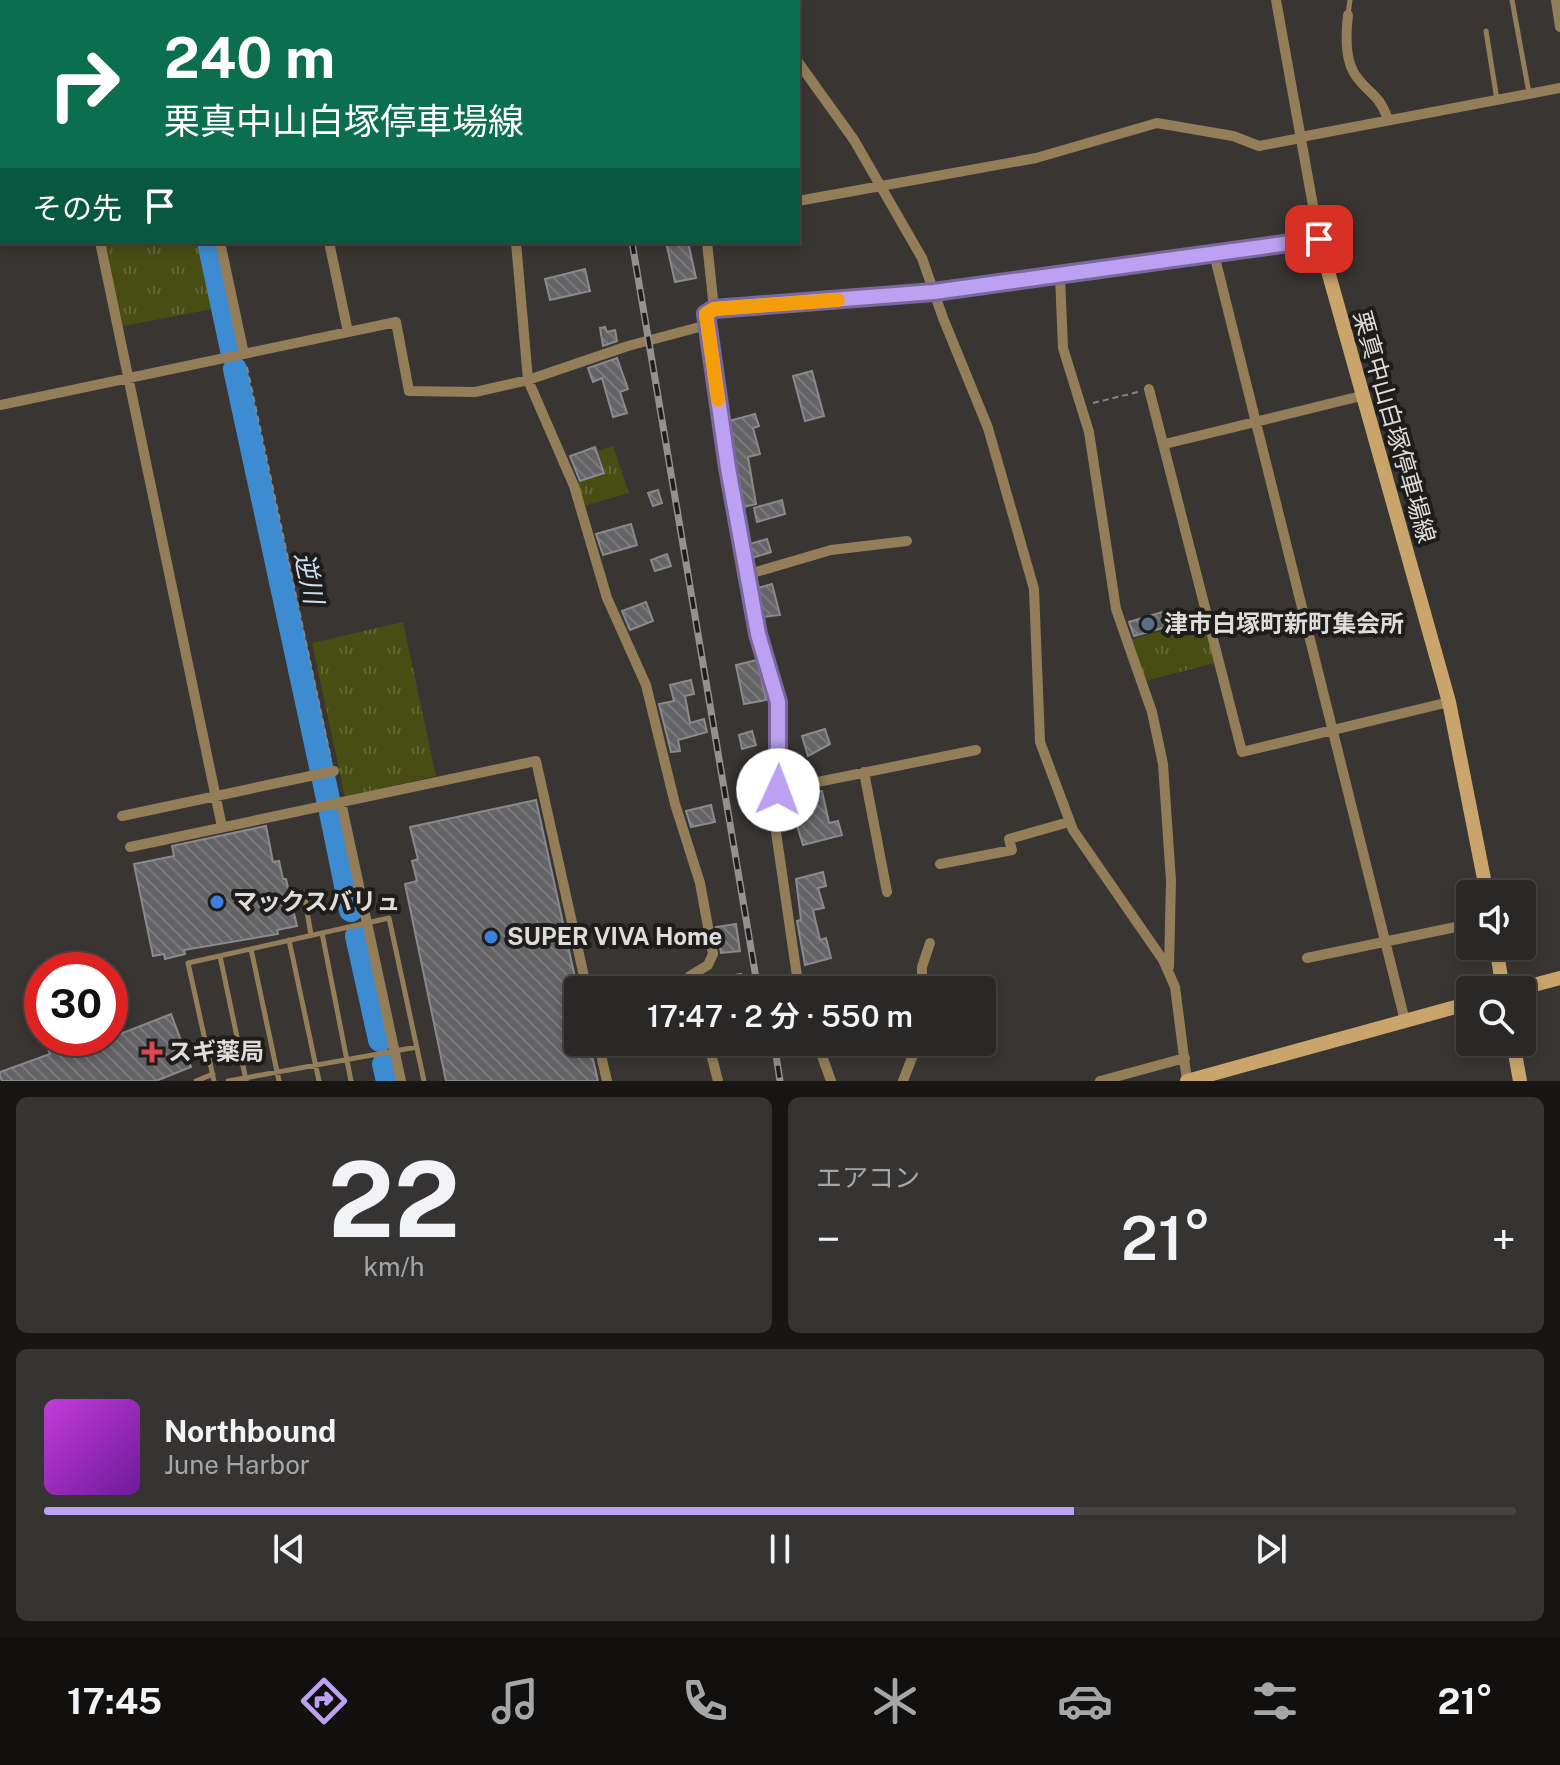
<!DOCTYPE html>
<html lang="ja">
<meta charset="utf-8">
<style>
:root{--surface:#2a2826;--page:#363432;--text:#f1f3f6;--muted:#a5a6a7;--line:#464443;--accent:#bca0f2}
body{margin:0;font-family:"Public Sans","Noto Sans JP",sans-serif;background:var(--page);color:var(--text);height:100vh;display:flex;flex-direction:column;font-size:30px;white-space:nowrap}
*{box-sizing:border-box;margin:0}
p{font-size:26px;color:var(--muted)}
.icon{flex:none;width:44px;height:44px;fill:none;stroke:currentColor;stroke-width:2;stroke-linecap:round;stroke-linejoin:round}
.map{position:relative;height:1081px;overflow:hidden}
.panel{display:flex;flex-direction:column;gap:16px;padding:16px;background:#171615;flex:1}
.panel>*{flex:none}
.banner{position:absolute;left:0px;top:0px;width:800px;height:244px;box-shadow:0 4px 12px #0003,0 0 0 2px var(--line);background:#0b6e4f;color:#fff;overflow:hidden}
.controls{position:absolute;left:1456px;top:880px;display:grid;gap:16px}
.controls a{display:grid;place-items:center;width:80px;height:80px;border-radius:8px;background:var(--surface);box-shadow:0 4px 12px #0003,0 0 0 2px var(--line);font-size:40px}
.speed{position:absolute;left:24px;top:952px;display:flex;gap:16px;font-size:40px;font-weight:700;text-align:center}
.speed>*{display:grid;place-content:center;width:104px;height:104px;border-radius:50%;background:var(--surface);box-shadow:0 4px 12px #0003,0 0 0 2px var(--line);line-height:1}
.speed .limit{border:12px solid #d22;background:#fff;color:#111}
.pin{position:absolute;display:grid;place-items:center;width:68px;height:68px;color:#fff;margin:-34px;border-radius:16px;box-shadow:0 4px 12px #0006}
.me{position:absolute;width:88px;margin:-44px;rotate:2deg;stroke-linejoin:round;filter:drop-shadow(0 0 6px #0008)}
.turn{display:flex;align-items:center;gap:28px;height:168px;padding:0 32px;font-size:36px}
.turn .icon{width:104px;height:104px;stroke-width:2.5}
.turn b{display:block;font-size:56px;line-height:68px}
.then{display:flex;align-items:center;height:76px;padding:0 32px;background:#0003;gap:16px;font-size:30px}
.big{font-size:60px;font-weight:600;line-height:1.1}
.panel .tile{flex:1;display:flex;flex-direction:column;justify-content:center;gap:12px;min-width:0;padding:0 28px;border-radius:12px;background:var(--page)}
.panel .dial{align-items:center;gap:0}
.dial b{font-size:104px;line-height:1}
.song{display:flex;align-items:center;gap:24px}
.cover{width:96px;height:96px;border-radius:12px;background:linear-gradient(135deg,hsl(290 70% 55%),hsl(280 70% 35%))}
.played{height:8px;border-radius:4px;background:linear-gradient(90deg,var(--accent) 70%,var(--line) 70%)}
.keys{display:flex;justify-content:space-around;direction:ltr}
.heat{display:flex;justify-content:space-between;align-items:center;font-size:44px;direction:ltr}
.panel .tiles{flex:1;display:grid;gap:16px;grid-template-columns:1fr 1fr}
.tile:last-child{grid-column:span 2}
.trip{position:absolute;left:564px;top:976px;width:432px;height:80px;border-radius:8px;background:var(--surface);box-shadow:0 4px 12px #0003,0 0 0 2px var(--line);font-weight:600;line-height:80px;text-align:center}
.tabs{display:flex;height:128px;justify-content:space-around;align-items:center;background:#11100f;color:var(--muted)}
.tabs .icon{width:56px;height:56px}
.tabs .on{color:var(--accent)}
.tabs b{font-size:36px;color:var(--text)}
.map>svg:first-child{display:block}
.grass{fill:url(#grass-tufts)}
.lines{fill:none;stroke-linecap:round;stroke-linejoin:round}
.river{stroke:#3d8bd0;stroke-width:24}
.building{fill:url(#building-back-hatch);stroke:#8a898d;stroke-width:2}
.path{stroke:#888684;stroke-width:2;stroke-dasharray:6 4;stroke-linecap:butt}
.lane{stroke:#947e59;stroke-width:5}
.street{stroke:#947e59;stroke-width:10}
.secondary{stroke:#caa56b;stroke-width:14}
.rail-casing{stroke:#949291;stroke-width:7}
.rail{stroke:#1e1d1c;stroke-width:4;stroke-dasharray:12;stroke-linecap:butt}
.route-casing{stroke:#7a689d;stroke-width:20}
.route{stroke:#bca0f2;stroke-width:14}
.slow{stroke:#f59e0b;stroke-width:14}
.service-dot{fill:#5c6f8a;stroke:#1e1d1c;stroke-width:3}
.shop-dot{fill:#3f7fe0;stroke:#1e1d1c;stroke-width:3}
.health-dot{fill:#e0444e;stroke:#1e1d1c;stroke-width:3}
.labels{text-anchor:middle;stroke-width:8;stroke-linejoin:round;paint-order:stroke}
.street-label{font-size:24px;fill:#dedddc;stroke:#1e1d1c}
.poi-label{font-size:24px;font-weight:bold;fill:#dedddc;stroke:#1e1d1c;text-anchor:start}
.water-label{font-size:26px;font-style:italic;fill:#cddff1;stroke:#1e1d1c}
</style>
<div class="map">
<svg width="1560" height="1081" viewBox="0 0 1560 1081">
<defs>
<pattern id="grass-tufts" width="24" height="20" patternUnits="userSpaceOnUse" patternTransform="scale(2)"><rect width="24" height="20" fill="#484d14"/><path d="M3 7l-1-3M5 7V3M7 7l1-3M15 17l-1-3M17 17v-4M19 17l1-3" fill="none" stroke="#626636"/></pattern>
<pattern id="building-back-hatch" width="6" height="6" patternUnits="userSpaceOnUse" patternTransform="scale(2)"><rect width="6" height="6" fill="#646366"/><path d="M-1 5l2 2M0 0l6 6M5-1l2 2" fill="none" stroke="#7a797b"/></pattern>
</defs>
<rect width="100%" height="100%" fill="#383533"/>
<path class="grass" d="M104 242H198L212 309 119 327Z
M613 446 629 493 584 506 577 483 606 473 598 451Z
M403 622 436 776 345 797 312 643Z
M1172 628 1175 639 1207 630 1215 663 1145 681 1129 640Z"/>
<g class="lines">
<path class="river" d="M209 242 232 350
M235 369 328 799
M331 812 351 910
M357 936 380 1040
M384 1064 388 1081"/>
</g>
<path class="building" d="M666 242H688L696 278 675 282Z
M585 269 590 291 550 300 545 279Z
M605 327 607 332 615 330 617 341 603 346 600 328Z
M617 358 628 389 620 392 627 413 613 417 602 378 593 382 588 368Z
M812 371 824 416 805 421 793 376Z
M755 414 759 426 753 428 760 454 748 457 756 504 743 507 729 421Z
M595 447 604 473 580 481 570 456Z
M658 490 662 503 653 506 648 493Z
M782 500 785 514 757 522 754 508Z
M631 524 637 545 603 555 596 534Z
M767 539 771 552 752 558 750 544Z
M667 554 671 566 655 571 651 560Z
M772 584 780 615 763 617 758 588Z
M646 602 653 621 630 630 622 611Z
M1166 611 1170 626 1134 636 1129 622Z
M757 660 766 700 744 704 736 665Z
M691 680 694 694 685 696 690 723 704 719 707 732 678 740 680 751 671 752 659 704 674 701 670 685Z
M825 729 830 744 808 756 802 736Z
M752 731 756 745 742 749 739 735Z
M796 767 798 778 785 780V769Z
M822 791 829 823 838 821 842 835 803 845 788 796Z
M536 800 578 991V1042H589L598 1081H446L405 884 417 881 412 861 418 859 410 827Z
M711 805 715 822 691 827 686 811Z
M266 826 273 862 279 861 283 879H286L297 926 277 930 278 934 184 950 185 954 165 959 164 954 153 956 134 864 174 856 172 846Z
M823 872 826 886 818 888 824 908 813 910 820 940 826 938 831 958 805 965 797 921 801 920 796 879Z
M736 924 740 951 721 953 716 927Z
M741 974 743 990H712L711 979Z
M171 1014 191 1067 156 1081H2L0 1076V1072L50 1054 47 1045 68 1038H110Z
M827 1042H868L833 1057Z"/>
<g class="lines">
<path class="path" d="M247 367 331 759
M1093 403 1138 392"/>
<path class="lane" d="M1512 0 1529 93
M1348 15 1350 0
M1486 31 1497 100
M304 893 311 935
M322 933 351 1081
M289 940 319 1081
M251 949 279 1081
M220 956 246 1080
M196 1081 213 1074
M214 1081 188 963 389 918 424 1081
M228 1081 417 1047"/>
<path class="street" d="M140 0V2
M278 0V2
M375 0 376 2
M474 0V2
M776 0 777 2
M1276 0 1319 239
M1556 0 1560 27
M160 2 170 0
M1348 15C1346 32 1345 58 1354 73 1367 94 1379 92 1388 120
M0 37 2 36
M798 62 854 140 922 258 943 318 988 428 1034 589 1040 742 1073 830 1163 960 1175 987 1187 1081
M0 96H2
M1301 137 1560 88
M0 181H2
M798 201 1036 158 1157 123 1233 136 1259 146 1301 138
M0 227 2 226
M100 242 222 827
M220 242 244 354
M329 242 348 332
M516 242 528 380 574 486 607 598 646 685 675 804 700 883 713 954 708 965 690 976 694 990
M707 242 714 309 706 314 728 468 758 634 778 702 776 832 799 990
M1214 254 1405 1021
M1060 276 1063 348 1089 432 1116 609 1152 712 1163 764 1171 881 1169 967
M1149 389 1242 752 1449 702
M0 405 396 322 409 391 475 392 528 380 628 346 707 325
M1165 444 1361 396
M749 574 831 550 907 541
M864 772 887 892
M778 790 976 750
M341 802 401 1081
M122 816 334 771
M130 847 536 761 587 990
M940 864 1012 850 1009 839 1069 822
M1307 958 1470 924
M922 990V967L930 943
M598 1042 607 1081
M708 1042 718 1081
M817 1042 831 1081
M903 1081 918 1042
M1100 1081 1185 1058"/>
<path class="secondary" d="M714 309 934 292 1319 239 1449 702 1487 894
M1496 946 1503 990
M1515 990 1560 978
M1513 1042 1520 1081
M1187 1081 1470 1003"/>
<defs>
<path id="rail" d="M598 0V2
M632 242 758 990
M774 1042 780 1081"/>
</defs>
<use href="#rail" class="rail-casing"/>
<use href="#rail" class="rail"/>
</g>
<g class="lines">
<defs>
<path id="route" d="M778 790V702L758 634 728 468 706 314 714 309 934 292 1319 239"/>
</defs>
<use href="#route" class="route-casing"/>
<use href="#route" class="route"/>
<path class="slow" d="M718 400 706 314 714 309 838 300"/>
</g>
<circle class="service-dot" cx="1148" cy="624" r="8"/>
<g class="shop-dot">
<circle cx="217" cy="902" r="8"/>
<circle cx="491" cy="937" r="8"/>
</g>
<path class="health-dot" d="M148 1040h8v8h8v8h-8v8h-8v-8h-8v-8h8z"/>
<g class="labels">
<g class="street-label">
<text transform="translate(1394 427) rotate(74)" y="8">栗真中山白塚停車場線</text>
</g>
<g class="poi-label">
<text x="1164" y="632">津市白塚町新町集会所</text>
<text x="233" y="910">マックスバリュ</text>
<text x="507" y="945">SUPER VIVA Home</text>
<text x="168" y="1060">スギ薬局</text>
</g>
<g class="water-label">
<text transform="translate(309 578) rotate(78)" y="9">逆川</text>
</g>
</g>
</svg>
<div class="controls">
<a><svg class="icon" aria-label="sound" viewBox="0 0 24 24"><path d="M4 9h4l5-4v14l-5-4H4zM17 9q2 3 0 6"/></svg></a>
<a><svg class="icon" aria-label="search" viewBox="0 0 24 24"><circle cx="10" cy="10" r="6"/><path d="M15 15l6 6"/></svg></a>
</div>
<div class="speed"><div class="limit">30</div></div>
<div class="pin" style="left:1319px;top:239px;background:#d93025"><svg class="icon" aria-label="arrive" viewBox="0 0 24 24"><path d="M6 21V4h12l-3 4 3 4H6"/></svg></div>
<svg class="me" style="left:778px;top:790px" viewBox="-20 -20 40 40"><circle r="19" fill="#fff"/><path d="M0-13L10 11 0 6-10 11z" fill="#bca0f2"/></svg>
<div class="trip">17:47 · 2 分 · 550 m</div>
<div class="banner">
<div class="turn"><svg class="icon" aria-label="right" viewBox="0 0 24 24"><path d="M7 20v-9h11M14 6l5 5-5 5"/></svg><div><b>240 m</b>栗真中山白塚停車場線</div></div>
<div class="then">その先<svg class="icon" aria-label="arrive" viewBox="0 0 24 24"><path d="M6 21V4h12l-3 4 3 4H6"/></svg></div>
</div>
</div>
<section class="panel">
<div class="tiles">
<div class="tile dial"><b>22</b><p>km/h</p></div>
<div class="tile"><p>エアコン</p>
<div class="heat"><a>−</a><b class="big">21°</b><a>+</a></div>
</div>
<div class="tile">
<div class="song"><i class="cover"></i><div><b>Northbound</b><p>June Harbor</p></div></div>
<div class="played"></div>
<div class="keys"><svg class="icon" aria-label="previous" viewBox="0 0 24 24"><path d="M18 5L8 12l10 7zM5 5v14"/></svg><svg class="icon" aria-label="pause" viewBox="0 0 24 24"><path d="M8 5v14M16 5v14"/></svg><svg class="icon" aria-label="next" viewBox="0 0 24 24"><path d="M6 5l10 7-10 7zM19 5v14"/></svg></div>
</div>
</div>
</section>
<nav class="tabs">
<b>17:45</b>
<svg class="icon on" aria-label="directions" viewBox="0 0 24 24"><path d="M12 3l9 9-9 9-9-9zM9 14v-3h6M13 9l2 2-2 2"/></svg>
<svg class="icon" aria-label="music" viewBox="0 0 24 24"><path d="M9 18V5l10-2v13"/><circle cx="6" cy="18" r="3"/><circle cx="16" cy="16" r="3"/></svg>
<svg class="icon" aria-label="phone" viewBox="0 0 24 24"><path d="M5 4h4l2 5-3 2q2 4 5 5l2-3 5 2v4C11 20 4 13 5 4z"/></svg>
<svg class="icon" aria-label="climate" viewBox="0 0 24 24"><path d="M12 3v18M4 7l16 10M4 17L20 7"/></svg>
<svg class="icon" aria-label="car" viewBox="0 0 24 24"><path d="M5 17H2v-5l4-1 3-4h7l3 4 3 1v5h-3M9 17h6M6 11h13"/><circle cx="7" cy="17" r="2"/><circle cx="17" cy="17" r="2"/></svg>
<svg class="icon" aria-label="filters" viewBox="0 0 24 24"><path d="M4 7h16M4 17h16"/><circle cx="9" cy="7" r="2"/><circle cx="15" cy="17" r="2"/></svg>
<b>21°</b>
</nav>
